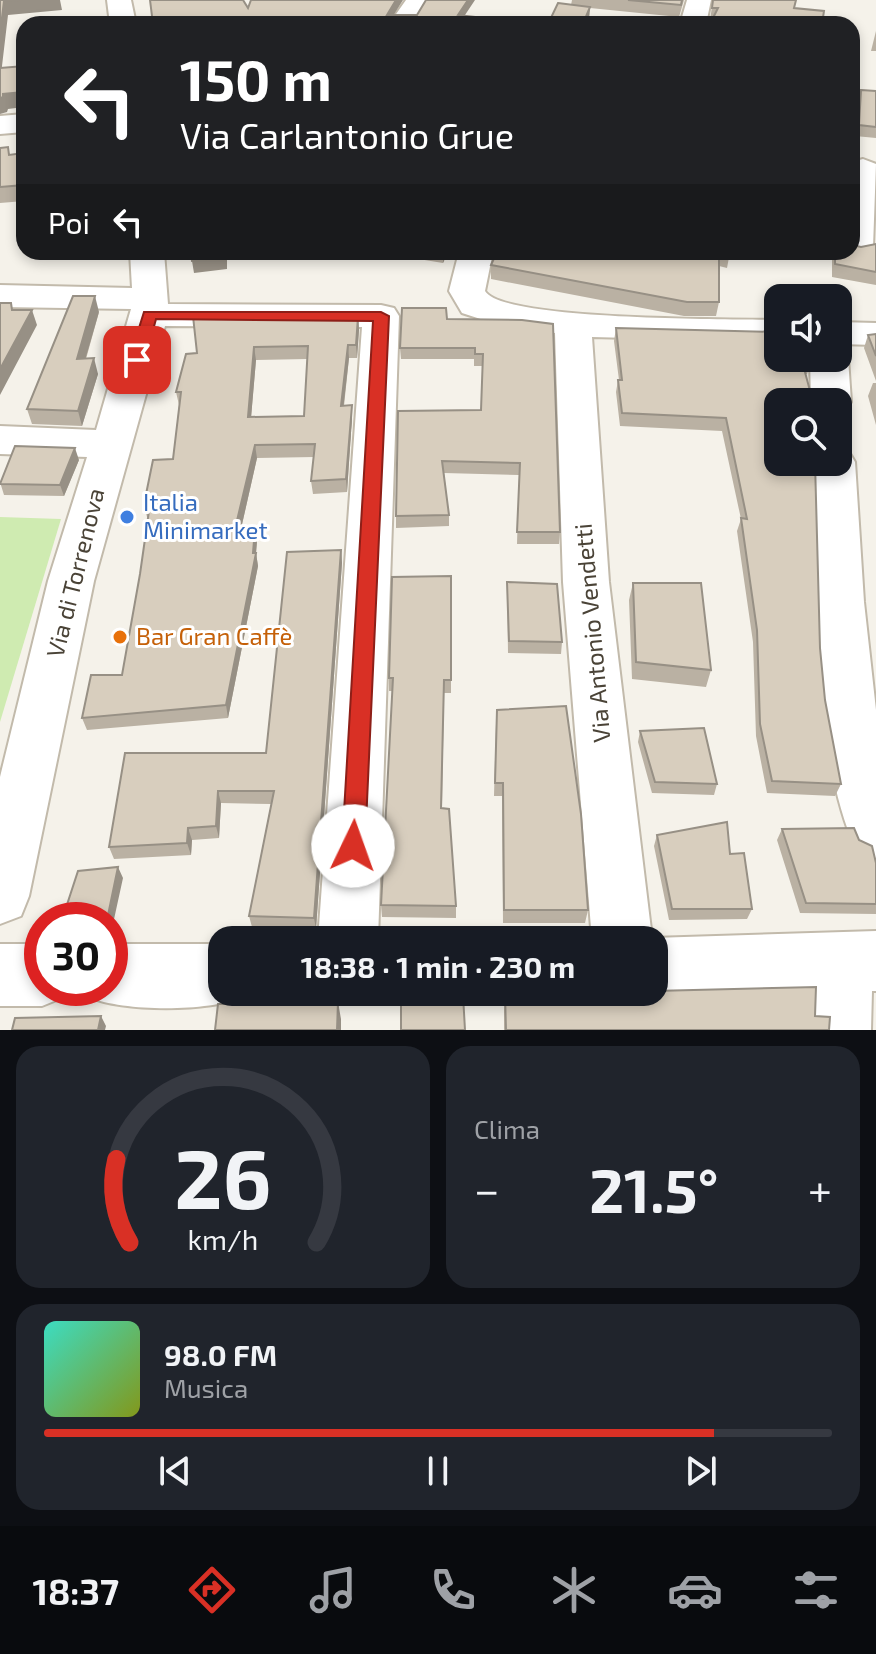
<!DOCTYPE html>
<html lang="it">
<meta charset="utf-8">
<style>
:root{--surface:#171b24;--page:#20242c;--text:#f1f3f6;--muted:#9ea1a6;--line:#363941;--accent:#d93025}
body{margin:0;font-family:"Exo 2",sans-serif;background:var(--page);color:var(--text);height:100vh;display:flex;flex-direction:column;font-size:30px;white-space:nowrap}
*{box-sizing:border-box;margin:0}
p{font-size:26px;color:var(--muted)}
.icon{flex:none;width:44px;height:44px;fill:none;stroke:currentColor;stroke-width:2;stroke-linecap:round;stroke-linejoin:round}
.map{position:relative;height:1030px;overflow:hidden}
.panel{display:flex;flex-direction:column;gap:16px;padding:16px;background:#0d0f14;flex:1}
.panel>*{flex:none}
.hud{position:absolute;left:16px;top:16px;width:844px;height:244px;border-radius:24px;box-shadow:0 4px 12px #0003;background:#202124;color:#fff;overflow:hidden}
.tools{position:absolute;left:764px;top:284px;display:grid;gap:16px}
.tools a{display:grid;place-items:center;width:88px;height:88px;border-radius:16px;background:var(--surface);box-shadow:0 4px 12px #0003;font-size:40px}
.speed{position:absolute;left:24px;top:902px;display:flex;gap:16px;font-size:40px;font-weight:700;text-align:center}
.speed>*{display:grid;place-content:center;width:104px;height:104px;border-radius:50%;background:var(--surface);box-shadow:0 4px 12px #0003;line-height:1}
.speed .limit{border:12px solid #d22;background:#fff;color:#111}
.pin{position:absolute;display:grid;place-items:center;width:68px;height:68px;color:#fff;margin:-34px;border-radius:16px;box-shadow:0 4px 12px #0006}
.me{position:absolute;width:88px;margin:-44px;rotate:3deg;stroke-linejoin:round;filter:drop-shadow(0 0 6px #0008)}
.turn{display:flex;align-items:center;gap:28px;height:168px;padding:0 32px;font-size:36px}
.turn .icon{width:104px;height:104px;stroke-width:2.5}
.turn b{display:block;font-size:56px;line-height:68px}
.then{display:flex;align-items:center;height:76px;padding:0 32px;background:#0003;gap:16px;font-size:30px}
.big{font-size:60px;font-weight:700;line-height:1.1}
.panel .card{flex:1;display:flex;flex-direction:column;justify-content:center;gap:12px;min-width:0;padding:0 28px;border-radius:24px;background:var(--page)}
.panel .dial{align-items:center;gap:0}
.dial svg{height:208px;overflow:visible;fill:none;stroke:var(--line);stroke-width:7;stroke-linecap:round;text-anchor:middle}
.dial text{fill:var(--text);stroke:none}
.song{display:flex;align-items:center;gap:24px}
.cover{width:96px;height:96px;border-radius:12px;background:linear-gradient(135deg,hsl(170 70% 55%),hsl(70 70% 35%))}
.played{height:8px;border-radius:4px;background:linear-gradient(90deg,var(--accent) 85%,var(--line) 85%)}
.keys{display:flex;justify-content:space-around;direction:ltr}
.heat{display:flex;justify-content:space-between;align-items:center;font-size:44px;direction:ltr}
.panel .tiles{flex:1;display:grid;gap:16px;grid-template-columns:1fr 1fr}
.card:last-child{grid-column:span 2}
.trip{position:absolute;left:208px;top:926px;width:460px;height:80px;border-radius:24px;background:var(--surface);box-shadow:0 4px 12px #0003;font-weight:700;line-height:80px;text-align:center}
.tabs{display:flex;height:128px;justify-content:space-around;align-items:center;background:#090b0e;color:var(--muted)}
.tabs .icon{width:56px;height:56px}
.tabs .current{color:var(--accent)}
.tabs b{font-size:36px;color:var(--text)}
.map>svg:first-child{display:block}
.green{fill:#cfebb1}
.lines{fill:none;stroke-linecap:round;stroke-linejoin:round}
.minor-casing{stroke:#c2baab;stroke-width:4}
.minor{fill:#fff;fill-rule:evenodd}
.wall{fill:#bab1a3;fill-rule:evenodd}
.shaded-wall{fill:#979085}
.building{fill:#d8cebe;stroke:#979085;stroke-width:2;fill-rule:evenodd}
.route{fill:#d93025;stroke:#8d1f18;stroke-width:2}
.shop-dot{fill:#3f7fe0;stroke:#fff;stroke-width:3}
.food-dot{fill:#e8710a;stroke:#fff;stroke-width:3}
.labels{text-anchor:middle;stroke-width:6;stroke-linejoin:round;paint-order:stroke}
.shop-label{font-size:24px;fill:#366cbe;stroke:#fff;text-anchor:start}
.street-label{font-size:24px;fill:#4a4337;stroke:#fff}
.food-label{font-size:24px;fill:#c56008;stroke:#fff;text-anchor:start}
</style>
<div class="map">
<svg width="876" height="1030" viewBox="0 0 876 1030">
<rect width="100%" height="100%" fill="#f5f2ea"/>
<path class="green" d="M0 517 61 519 0 722Z"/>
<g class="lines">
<defs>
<path id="minor" d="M107 0H131L136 24H110Z
M406 0H431L415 24H389Z
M687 0H711L706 24H680Z
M24 114V132L0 134V116Z
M863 159 876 164 873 247 868 254 856 257 842 252H852V162Z
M130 252H164L168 304 381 305 394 308 399 316 378 940H318L362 327 165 326 94 581 29 896 21 916 0 924V777L48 581 87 457 0 454V426L96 430 131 309 0 307V285L132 288Z
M459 252H493L485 291C502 321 734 319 778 320V342L592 337 609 582 652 938 876 931V991H872L871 1030H807L810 993 654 998 638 992H654V940H592L563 582 555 333 499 325 462 313 449 291Z
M838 322 876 323V345L838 344Z
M838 348 848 358 851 402 845 411 838 413V402H811L810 358H838Z
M838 449 849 452 855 462 864 602 876 710V858L856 850C810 748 815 575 813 462H838Z
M0 944H42V988H67L64 997 42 1006H0Z
M110 944H222V992H246L244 997C207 1012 125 1012 88 997L85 988H110Z"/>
</defs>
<use href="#minor" class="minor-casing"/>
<use href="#minor" class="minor"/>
</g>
<path class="wall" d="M572 0H684L679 17 590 8 589 18 586 24H548L571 5Z
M713 0H797L710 20Z
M876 31V51H871Z
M861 90 876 91V138L855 136 858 101Z
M0 148 10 155 24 153V201L0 203Z
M876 244V285L832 277V252H852Z
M388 252H448L443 263 388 254Z
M730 252 727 268 719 266V302L716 316H684L491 279V265Z
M99 312 86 359 98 374 82 426 32 424 27 409Z
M358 317 359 330 357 358H349L344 406 352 418 347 492 313 494 311 481 314 457 257 458 241 529 257 541 256 553 258 566 228 718 87 730 82 718 122 675 140 574 148 517H147L144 504 173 459 179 405 176 392 197 353ZM307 359 304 416 251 417 256 360Z
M447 319 522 320 560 532 559 544H517L519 475 444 473 449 515V526L396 528V516L481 410 483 366H474V359H401L400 348Z
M616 328 811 362 807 374H806L820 648 825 700 841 784 835 796 767 793 756 736 753 642 737 531 741 519 722 431 620 426 616 392 618 380H619L614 341Z
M876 334V381L864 348 868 335Z
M873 383H876V425L868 396Z
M79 460 64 496 4 495 0 482Z
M341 550 342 563 316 929 252 927 249 916 271 804 221 803 219 838 192 840 191 855 114 859 109 847 266 753Z
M451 576V693H444L442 808 456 906V918L382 917 381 905 393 691H389V678Z
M507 582 562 642 561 654 508 653Z
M633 583 711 670 706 687 632 679 629 600Z
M496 724 588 910 585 923H503L502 796H494Z
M640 731 717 784 714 795 652 793 638 742Z
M782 829 859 840 876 863V914L800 913 777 840Z
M657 835 730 854 752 909 747 919 669 920 654 846Z
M505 994 815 1016 829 1030H504V1011Z"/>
<path class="shaded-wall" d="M19 0H60L62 10 8 15 0 83V34L4 1Z
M396 0H403L388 24 387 15Z
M468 0H475L459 24 458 15Z
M590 7 589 18 586 24H583Z
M24 92V107L8 109 7 112 0 114V98L3 94Z
M227 252V269L194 273 192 261Z
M443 252H448L443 263Z
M95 296 99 312 81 374 77 359Z
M32 310 37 325 0 395V369Z
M358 317 359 330 357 358 356 345Z
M348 345 349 358 342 419 341 406Z
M254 347 256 360 250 430 248 417Z
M94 358 98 374 82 426 78 411Z
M352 405V418L347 492 346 479Z
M255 445 257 458 238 542 235 529Z
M75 448 79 460 64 496 60 485Z
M255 528 257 541 256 553 258 566 228 718 226 705Z
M341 550 342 563 316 929 314 918Z
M218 791 221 803 219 838 216 826Z
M188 828 192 840 191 855 187 843Z
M118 867 123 878 111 933 110 920H107Z
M338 1002 341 1019V1030H337Z
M101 1016 106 1026 105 1030H98Z"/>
<path class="building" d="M0 0H19L4 1 0 34Z
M150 0H243L248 8 251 0H396L387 15H417L426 0H468L458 15 535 24H153Z
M628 0H682L681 5Z
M713 0H796L794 8 824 11 822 24H710L718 8H712Z
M558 3 590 7 583 24H548Z
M24 66V92L3 94V97L0 98V68Z
M861 90 876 91V127L859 125Z
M8 147 9 155 24 153V185L0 187V148Z
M876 244V272L835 264V252H852V245L861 247Z
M191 252H225V257L192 261Z
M497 252H730V254L719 252V302H687L491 265Z
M73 296H95L77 359 94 358 78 411 27 409Z
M0 303H11L12 310H32L0 369Z
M402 308H446L447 319 522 320 553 324 560 532H517L520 463 442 461 449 515 396 516 398 411 481 410 483 354H475V348H400Z
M193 316 358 317 356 345H348L341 406 352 405 346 479 311 481 315 444 255 445 235 529 255 528 253 553H256L226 705 82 718 91 675H122L140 574 150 504H144L153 460 173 459 181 392H176L186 354 197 353ZM308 346 304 416 248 417 254 347Z
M616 328 778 332V358H811V362L802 361 813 402H778V462H815L820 648 825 700 841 784 772 781 760 724 757 630 741 518 747 519 726 418 622 413 618 380H622Z
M876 334V356L868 335Z
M15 446 75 448 60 485 0 484Z
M341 550 314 918 249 916 274 791H218L216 826 188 828 187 843 109 847 125 753H266L287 552Z
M451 576V680H444L441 808 449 809 456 906 381 905 393 678H389L392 577Z
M507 582 557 584 562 642 509 641Z
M633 583H701L711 670 636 662Z
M566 706 581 814 588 910H504L503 783H495L497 710Z
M704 728 717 784 655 782 640 731Z
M727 822 730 854 744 853 752 909H672L657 835Z
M854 828 859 840 872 846 876 863V904L806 903 782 829Z
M118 867 107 920H62L78 871Z
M816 987 815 1016 830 1017 829 1030H506L505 994 654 992V991Z
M463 995 465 1030H401V997Z
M338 1002 337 1030H215L218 1004Z
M101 1016 98 1030H12L15 1018Z"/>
<path class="route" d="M144 312H381L389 316 365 846 361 854 353 857 345 854 342 846 373 321 156 319 145 360 137 365 129 360Z"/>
<circle class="shop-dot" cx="127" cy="517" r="8"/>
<circle class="food-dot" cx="120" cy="637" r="8"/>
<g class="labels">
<g class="shop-label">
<text x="143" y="511">Italia<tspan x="143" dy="28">Minimarket</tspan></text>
</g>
<g class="street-label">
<text transform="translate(76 573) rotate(-76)" y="8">Via di Torrenova</text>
<text transform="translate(593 633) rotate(-95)" y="8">Via Antonio Vendetti</text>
</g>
<g class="food-label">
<text x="136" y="645">Bar Gran Caffè</text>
</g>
</g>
</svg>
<div class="tools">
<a><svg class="icon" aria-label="sound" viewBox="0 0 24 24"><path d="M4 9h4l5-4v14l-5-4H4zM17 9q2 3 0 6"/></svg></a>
<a><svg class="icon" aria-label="search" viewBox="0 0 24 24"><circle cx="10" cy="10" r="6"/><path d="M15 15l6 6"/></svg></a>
</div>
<div class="speed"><div class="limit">30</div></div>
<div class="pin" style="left:137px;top:360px;background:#d93025"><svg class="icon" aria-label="arrive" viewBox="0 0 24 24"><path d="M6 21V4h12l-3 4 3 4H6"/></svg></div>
<svg class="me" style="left:353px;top:846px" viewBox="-20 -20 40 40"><circle r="19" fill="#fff"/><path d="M0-13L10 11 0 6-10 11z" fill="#d93025"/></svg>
<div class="trip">18:38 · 1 min · 230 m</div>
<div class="hud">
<div class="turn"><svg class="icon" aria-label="left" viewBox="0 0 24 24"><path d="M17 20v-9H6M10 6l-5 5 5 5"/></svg><div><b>150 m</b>Via Carlantonio Grue</div></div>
<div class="then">Poi<svg class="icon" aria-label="left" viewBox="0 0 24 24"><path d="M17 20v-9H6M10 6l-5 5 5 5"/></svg></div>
</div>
</div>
<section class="panel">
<div class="tiles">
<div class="card dial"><svg viewBox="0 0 100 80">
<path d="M14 69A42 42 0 1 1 86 69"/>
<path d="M14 69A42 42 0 0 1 9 37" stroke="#d93025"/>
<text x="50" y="56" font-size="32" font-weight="700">26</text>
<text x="50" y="72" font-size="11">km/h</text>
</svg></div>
<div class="card"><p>Clima</p>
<div class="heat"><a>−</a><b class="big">21.5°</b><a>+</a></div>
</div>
<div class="card">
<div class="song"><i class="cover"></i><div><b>98.0 FM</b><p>Musica</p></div></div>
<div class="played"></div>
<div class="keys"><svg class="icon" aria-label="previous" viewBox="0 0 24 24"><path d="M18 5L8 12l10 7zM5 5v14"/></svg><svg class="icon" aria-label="pause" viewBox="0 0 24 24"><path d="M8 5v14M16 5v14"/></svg><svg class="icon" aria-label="next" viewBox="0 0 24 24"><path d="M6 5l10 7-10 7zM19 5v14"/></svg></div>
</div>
</div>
</section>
<nav class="tabs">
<b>18:37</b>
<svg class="icon current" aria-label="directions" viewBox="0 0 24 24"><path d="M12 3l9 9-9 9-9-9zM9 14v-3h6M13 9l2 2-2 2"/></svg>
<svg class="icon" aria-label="music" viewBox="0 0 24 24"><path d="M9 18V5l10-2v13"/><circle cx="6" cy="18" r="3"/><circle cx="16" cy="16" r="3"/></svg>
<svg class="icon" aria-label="phone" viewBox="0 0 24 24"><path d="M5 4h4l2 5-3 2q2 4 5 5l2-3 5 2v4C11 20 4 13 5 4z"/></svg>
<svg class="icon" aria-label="climate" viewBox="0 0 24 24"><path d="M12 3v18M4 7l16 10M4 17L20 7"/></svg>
<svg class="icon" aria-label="car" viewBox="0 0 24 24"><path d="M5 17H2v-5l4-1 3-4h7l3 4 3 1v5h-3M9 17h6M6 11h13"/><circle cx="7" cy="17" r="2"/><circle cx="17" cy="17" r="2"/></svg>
<svg class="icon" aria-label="filters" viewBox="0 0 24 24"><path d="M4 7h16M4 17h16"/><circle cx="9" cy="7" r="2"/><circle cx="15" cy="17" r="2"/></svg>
</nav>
